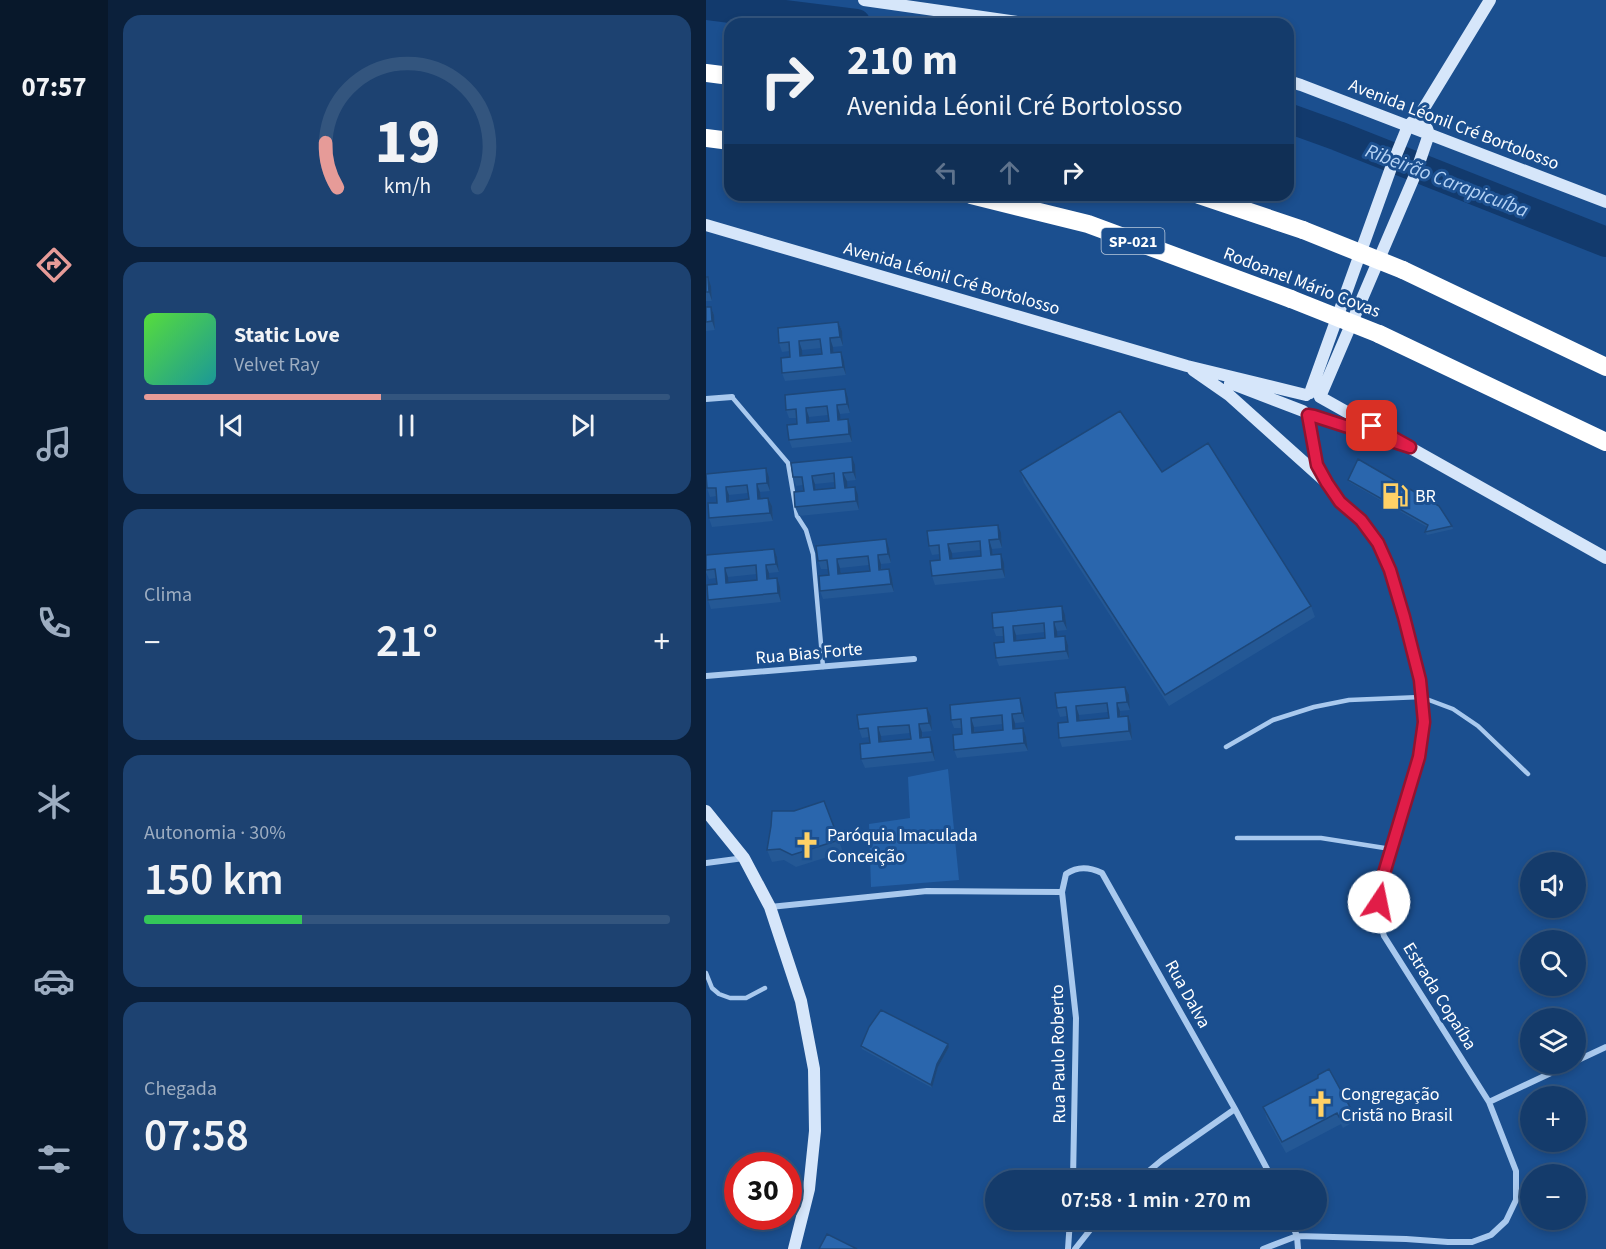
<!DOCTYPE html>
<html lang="pt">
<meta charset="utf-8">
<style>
:root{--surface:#143b6b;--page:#1d4271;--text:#f1f3f6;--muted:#9dadc1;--line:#33557e;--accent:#e69b98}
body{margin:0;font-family:"Source Sans 3",sans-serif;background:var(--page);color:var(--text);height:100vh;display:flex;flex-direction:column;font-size:22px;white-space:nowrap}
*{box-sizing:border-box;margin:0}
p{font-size:20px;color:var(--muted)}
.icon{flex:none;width:33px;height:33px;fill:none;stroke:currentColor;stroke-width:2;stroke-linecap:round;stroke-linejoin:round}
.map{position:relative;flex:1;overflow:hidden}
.panel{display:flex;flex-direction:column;gap:15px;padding:15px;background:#0b203b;width:598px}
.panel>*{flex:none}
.banner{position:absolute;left:18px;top:18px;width:570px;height:183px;border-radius:18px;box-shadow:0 3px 9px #0003,0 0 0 2px var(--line);background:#143b6b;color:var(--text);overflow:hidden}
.fabs{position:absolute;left:814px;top:852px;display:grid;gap:12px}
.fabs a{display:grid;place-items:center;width:66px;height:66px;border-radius:50%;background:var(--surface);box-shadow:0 3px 9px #0003,0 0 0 2px var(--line);font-size:30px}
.speed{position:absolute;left:18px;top:1152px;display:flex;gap:12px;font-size:30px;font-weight:700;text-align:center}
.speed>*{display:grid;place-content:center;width:78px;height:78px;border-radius:50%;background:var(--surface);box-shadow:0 3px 9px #0003,0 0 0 2px var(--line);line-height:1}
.speed .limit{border:9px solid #d22;background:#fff;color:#111}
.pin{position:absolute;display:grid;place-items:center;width:51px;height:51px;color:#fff;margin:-26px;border-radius:12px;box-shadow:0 3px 9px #0006}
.me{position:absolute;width:66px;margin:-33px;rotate:11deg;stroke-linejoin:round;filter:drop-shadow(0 0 4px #0008)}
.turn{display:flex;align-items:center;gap:21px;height:126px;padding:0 24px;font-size:27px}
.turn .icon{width:78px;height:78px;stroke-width:2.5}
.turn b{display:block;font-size:42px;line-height:51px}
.lanes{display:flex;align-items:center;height:57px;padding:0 24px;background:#0003;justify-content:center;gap:30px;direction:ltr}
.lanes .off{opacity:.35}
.big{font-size:45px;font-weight:600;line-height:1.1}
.panel .tile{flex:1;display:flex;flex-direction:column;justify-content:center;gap:9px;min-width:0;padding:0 21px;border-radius:18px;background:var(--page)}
.panel .dial{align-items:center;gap:0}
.dial svg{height:156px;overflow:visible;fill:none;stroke:var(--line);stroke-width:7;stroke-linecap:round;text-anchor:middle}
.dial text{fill:var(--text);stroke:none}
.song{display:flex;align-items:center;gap:18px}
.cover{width:72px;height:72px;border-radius:9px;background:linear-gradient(135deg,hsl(110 70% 55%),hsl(180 70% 35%))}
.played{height:6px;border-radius:3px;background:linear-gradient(90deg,var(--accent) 45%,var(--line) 45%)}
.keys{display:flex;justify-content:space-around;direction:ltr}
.heat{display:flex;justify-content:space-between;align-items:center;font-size:33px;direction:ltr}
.charge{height:9px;border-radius:4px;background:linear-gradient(90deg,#34c759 30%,var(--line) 0)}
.trip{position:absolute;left:279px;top:1170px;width:342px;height:60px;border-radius:30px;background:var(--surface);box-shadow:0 3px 9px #0003,0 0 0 2px var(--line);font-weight:600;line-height:60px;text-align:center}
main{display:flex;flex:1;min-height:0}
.tabs{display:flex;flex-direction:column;width:108px;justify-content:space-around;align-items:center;background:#08182b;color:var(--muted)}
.tabs .icon{width:42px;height:42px}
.tabs .on{color:var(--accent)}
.tabs b{font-size:27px;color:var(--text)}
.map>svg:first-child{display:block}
.green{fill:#2461a8}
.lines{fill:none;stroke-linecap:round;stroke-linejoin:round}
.river{stroke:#123a6d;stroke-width:30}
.lane{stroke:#a9c9ee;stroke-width:4.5}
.street{stroke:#a9c9ee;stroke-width:6}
.secondary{stroke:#d6e6fa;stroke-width:12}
.highway{stroke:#fff;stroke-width:18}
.highway-bridge{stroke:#fff;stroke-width:18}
.wall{fill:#245895;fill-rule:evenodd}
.shaded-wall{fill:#1d4779}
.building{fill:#2a66ad;stroke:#1d4779;stroke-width:1.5;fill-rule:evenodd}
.route-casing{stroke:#92132f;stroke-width:15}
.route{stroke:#e11d48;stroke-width:10}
.labels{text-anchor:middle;stroke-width:6;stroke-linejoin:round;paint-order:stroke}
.shield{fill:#1b4f8f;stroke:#bbcadd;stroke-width:1.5}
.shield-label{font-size:16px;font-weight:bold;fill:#fff}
.street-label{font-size:18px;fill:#fff;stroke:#1b4f8f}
.poi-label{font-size:18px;fill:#fff;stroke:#1b4f8f;text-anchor:start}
.water-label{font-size:20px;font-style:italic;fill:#b5d3f5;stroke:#1b4f8f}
</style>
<main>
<nav class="tabs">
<b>07:57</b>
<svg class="icon on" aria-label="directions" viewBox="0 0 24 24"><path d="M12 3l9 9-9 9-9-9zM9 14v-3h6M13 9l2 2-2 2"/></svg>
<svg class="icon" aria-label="music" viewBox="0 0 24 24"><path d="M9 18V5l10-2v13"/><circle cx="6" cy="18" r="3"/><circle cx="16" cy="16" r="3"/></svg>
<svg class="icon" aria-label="phone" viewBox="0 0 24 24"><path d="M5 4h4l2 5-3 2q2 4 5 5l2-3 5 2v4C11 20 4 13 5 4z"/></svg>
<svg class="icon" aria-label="climate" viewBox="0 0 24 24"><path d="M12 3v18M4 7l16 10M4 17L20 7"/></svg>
<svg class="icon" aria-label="car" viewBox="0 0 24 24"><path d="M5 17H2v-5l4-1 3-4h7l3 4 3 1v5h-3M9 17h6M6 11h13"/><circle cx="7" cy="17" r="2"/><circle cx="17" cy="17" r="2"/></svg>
<svg class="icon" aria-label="filters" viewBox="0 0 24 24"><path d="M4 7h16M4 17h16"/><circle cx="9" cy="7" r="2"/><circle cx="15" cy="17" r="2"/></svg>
</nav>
<section class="panel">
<div class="tile dial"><svg viewBox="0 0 100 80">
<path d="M14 69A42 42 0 1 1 86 69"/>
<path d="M14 69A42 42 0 0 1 8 46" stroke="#e69b98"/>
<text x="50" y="56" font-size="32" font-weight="700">19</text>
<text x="50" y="72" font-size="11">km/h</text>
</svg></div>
<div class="tile">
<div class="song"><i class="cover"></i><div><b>Static Love</b><p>Velvet Ray</p></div></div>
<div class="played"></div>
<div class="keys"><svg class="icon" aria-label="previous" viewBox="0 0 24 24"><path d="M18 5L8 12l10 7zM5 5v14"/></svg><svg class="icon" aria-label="pause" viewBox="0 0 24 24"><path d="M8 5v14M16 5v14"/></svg><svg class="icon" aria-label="next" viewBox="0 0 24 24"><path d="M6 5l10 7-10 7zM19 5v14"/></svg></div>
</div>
<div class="tile"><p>Clima</p>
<div class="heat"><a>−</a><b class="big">21°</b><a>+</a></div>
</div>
<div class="tile"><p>Autonomia · 30%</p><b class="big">150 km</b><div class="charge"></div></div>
<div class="tile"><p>Chegada</p><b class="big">07:58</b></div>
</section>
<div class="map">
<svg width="900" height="1249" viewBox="0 0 900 1249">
<rect width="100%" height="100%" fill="#1b4f8f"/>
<path class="green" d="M242 769 253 880 165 887 163 824 204 818 202 777Z"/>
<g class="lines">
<path class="river" d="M0 5 150 24
M582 118 632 136 900 242"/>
<path class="lane" d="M26 397 82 463 91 516 100 530 107 554 117 667
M520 747 567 720 608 707 643 700 715 697 747 709 772 726 822 774
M531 838H615L685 849
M0 973 6 988 13 994 24 998H40L59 988"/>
<path class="street" d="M0 399 26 397
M602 415 611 465 614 471
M0 676 208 659
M0 863 38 858
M64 907 221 891 356 892
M870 1061 900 1047
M783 1102 864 1064
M367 1180 370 1018 356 892 360 874C372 866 383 867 396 873L529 1109 567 1180
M432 1180 456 1160 529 1109
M584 1220 591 1236 592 1249
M362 1249 364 1220
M369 1249 392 1220
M557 1249 591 1236 700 1239 742 1242H766L785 1235 800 1221 810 1200V1171L783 1102 678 936 672 914 673 890 713 757 718 722 714 680 698 617 684 570 672 543 655 520 634 502 620 483"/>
<path class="secondary" d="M158 0 326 24
M582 81 595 85 900 202
M715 113 723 134 709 175 614 397 900 558
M0 225 481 366 600 395
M487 370 523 395 621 483
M524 383 597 411
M604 393 686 165 702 126 715 113 784 0
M608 416 677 438
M0 811 38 858 64 907 95 1001 108 1069 109 1131 103 1189 88 1249"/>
<path class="highway" d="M0 73 24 76
M0 138 24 141
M265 195 382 224 585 299
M493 195 597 230
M697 270 900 367
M673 334 900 442"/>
<path class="highway-bridge" d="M597 230 697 270
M585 299 673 334"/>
</g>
<path class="wall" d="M0 277H2L5 286 6 301H0Z
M0 307H5L8 315 9 330 0 331Z
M132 322 136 331 137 346 127 347 128 353 138 361 140 375 79 381 76 373 84 357V351L76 352 73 343ZM115 348 116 354 96 356V350Z
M142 398 144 413 134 414V420L145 428 146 442 86 448 83 440 91 424V418H83L80 410ZM122 415 123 421 103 423V417Z
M149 465 150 480 141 481V487L152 495 153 510 93 516 89 507 98 491 97 485 90 486 87 477ZM129 482V488L110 490 109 484Z
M60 468 63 477 64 491 54 492 55 498H62L66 506 67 521 6 527 3 518 11 503V496L4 497 1 488ZM42 493 43 499 24 501 23 495Z
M314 471 456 472 605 606 609 617 463 706 318 483Z
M642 480 746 526 747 529 721 535 719 532 721 527 643 482Z
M295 533 296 548 286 549 287 555 298 563 299 578 229 585 226 576 234 560V554L226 555 223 546ZM274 550 275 556 246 559V553Z
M180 539 183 548 185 563 175 564 176 570 186 578 188 592 117 599 114 591 123 575 122 569H115L112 561ZM163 565 164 571 135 574 134 568Z
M68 549 71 557 73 572 63 573V579L74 587 75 602 5 609 2 600 11 584 10 578 3 579 0 572V555ZM51 574V580L22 583V577Z
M359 615 361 630 351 631V637L359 636 362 645 363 659 293 666 290 658 298 642V636H290L287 628ZM339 632V638L310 641V635Z
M423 695 424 710 414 711 415 717 425 725 426 740 356 747 353 738 362 722 361 716 354 717 351 708ZM402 712 403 718 374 721 373 715Z
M317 707 319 722 309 723V729L320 737 322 751 251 758 248 750 256 734V728H248L245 720ZM297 724V730L269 733 268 727Z
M221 708 225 716 226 731 216 732 217 738 227 746 229 761 159 768 155 759 164 743 163 737 156 738 153 729ZM204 733 205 739 176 742 175 736Z
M118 801 137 852 90 867 78 860 66 862 61 850 88 811Z
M242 1044 243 1047 232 1067 226 1088 156 1049 155 1046Z
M557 1107 645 1109 649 1121 637 1128 635 1124 580 1153 561 1119Z"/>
<path class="shaded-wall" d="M2 277 5 286 6 301 3 292Z
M5 307 8 315 9 330 6 321Z
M132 322 136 331 137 346 134 337Z
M124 338 127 347 129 362 125 353Z
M93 341 96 350 97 365 94 356Z
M135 352 138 361 140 375 137 367Z
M139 389 142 398 144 413 141 404Z
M131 405 134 414 135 428 132 420Z
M100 408 103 417 104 432 101 423Z
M142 419 145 428 146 442 143 434Z
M146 457 149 465 150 480 147 472Z
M60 468 63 477 64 491 61 483Z
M137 473 141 481 142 496 139 488Z
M106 476 109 484 111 499 108 490Z
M51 484 54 492 56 507 52 499Z
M20 487 23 495 24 510 21 502Z
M149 487 152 495 153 510 150 501Z
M62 498 66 506 67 521 64 513Z
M292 525 295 533 296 548 293 539Z
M180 539 183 548 185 563 182 554Z
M283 540 286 549 288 564 285 555Z
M242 544 246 553 247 568 244 559Z
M68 549 71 557 73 572 70 564Z
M295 554 298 563 299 578 296 569Z
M172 555 175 564 176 579 173 570Z
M131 559 134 568 136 582 132 574Z
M60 565 63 573 64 588 61 579Z
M19 568 22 577 23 592 20 583Z
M183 569 186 578 188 592 185 584Z
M71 578 74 587 75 602 72 593Z
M356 606 359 615 361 630 357 621Z
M348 622 351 631 352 646 349 637Z
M307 626 310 635 311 649 308 641Z
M359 636 362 645 363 659 360 651Z
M419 687 423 695 424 710 421 702Z
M314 698 317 707 319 722 316 713Z
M411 703 414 711 415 726 412 717Z
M370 706 373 715 375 730 371 721Z
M221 708 225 716 226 731 223 723Z
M306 714 309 723 310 738 307 729Z
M422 716 425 725 426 740 423 731Z
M265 718 268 727 269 741 266 733Z
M213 724 216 732 217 747 214 738Z
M172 727 175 736 177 751 173 742Z
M317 728 320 737 322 751 318 743Z
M224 737 227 746 229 761 226 752Z
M242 1044 243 1047 232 1067 226 1088 225 1085 231 1064Z"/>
<path class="building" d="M0 277H2L3 292H0Z
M0 307H5L6 321 0 322Z
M132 322 134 337 124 338 125 353 135 352 137 367 76 373 75 358 84 357 83 342 73 343 72 328ZM114 339 116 354 94 356 93 341Z
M139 389 141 404 131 405 132 420 142 419 143 434 83 440 81 425 91 424 90 409 80 410 79 395ZM121 406 123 421 101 423 100 408Z
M414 411 456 472 502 443 605 606 459 695 314 471Z
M146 457 147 472 137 473 139 488 149 487 150 501 89 507 88 492 98 491 96 477H87L85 463ZM128 473 129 488 108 490 106 476Z
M652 459 733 506 746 526 719 532 722 525 642 480Z
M60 468 61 483 51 484 52 499 62 498 64 513 3 518 2 503H11L10 488H1L0 474ZM41 485 43 499 21 502 20 487Z
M292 525 293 539 283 540 285 555 295 554 296 569 226 576 224 561 234 560 233 545 223 546 221 531ZM274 541 275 556 244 559 242 544Z
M180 539 182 554 172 555 173 570 183 569 185 584 114 591 113 576 123 575 121 560 112 561 110 546ZM162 556 164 571 132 574 131 559Z
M68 549 70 564 60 565 61 579 71 578 72 593 2 600 1 585 11 584 9 569 0 570V555ZM50 565 51 580 20 583 19 568Z
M356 606 357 621 348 622 349 637 359 636 360 651 290 658 288 643 298 642 297 627 287 628 286 613ZM338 623 339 638 308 641 307 626Z
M419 687 421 702 411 703 412 717 422 716 423 731 353 738 352 723 362 722 360 707 351 708 349 693ZM401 703 403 718 371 721 370 706Z
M314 698 316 713 306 714 307 729 317 728 318 743 248 750 247 735 256 734 255 719 245 720 244 705ZM296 715 297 730 266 733 265 718Z
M221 708 223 723 213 724 214 738 224 737 226 752 155 759 154 744 164 743 162 728 153 729 151 715ZM203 725 205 739 173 742 172 727Z
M118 801 133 840 86 855 74 849 61 850 65 826 66 811H88Z
M175 1010 242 1044 231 1064 225 1085 155 1046 163 1027Z
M623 1069 645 1109 633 1117 631 1113 576 1142 557 1107 612 1078V1075Z
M121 1234 151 1249H113Z"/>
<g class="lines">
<defs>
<path id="route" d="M666 426 704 447 608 416 602 415 611 465 621 483 634 502 655 520 672 543 684 570 698 617 714 680 718 722 713 757 673 890V902"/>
</defs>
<use href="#route" class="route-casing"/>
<use href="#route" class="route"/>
</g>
<defs>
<symbol id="fuel-bare" viewBox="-9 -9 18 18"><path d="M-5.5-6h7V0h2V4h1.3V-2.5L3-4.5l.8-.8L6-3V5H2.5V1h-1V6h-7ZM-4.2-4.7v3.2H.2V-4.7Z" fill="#ffd166" stroke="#1b4f8f" stroke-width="2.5" paint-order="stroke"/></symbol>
<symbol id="church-bare" viewBox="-9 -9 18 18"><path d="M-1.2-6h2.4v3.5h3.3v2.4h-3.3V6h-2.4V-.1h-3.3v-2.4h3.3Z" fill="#ffd166" stroke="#1b4f8f" stroke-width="2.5" paint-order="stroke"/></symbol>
</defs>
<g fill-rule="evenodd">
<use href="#fuel-bare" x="670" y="477" width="38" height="38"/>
<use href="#church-bare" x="82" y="826" width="38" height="38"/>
<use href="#church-bare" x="596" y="1085" width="38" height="38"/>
</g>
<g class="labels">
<rect class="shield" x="395.5" y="228" width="63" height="26" rx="4.5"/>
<g class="shield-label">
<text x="427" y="247">SP-021</text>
</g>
<g class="street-label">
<text transform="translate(748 124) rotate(21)" y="6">Avenida Léonil Cré Bortolosso</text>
<text transform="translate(246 278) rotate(16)" y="6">Avenida Léonil Cré Bortolosso</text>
<text transform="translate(596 282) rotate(21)" y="6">Rodoanel Mário Covas</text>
<text transform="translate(103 653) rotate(-5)" y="6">Rua Bias Forte</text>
<text transform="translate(482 994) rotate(61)" y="6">Rua Dalva</text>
<text transform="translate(734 996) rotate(58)" y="6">Estrada Copaíba</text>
<text transform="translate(352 1054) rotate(-91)" y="6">Rua Paulo Roberto</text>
</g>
<g class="poi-label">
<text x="709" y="502">BR</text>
<text x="121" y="841">Paróquia Imaculada<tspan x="121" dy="21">Conceição</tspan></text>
<text x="635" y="1100">Congregação<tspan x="635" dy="21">Cristã no Brasil</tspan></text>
</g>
<g class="water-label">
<text transform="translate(741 180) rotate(21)" y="7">Ribeirão Carapicuíba</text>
</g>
</g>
</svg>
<div class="fabs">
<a><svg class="icon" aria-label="sound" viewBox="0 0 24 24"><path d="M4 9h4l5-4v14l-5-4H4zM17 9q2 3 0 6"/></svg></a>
<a><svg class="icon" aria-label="search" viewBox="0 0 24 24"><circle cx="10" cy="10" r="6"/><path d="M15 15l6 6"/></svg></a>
<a><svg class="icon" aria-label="layers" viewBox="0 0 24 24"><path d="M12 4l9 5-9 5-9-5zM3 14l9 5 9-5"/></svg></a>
<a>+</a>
<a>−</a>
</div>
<div class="speed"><div class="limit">30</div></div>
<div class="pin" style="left:666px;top:426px;background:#d93025"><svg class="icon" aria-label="arrive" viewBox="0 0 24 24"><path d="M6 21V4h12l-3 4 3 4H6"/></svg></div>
<svg class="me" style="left:673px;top:902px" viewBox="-20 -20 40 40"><circle r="19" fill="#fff"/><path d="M0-13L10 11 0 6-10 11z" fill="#e11d48"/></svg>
<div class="trip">07:58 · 1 min · 270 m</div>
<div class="banner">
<div class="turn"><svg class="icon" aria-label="right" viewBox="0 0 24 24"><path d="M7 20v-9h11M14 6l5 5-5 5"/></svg><div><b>210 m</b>Avenida Léonil Cré Bortolosso</div></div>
<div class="lanes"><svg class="icon off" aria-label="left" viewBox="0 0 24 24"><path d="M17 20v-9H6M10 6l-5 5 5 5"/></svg><svg class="icon off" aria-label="ahead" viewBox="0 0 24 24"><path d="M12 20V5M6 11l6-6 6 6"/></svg><svg class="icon" aria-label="right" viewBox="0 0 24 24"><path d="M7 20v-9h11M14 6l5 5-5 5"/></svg></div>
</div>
</div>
</main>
